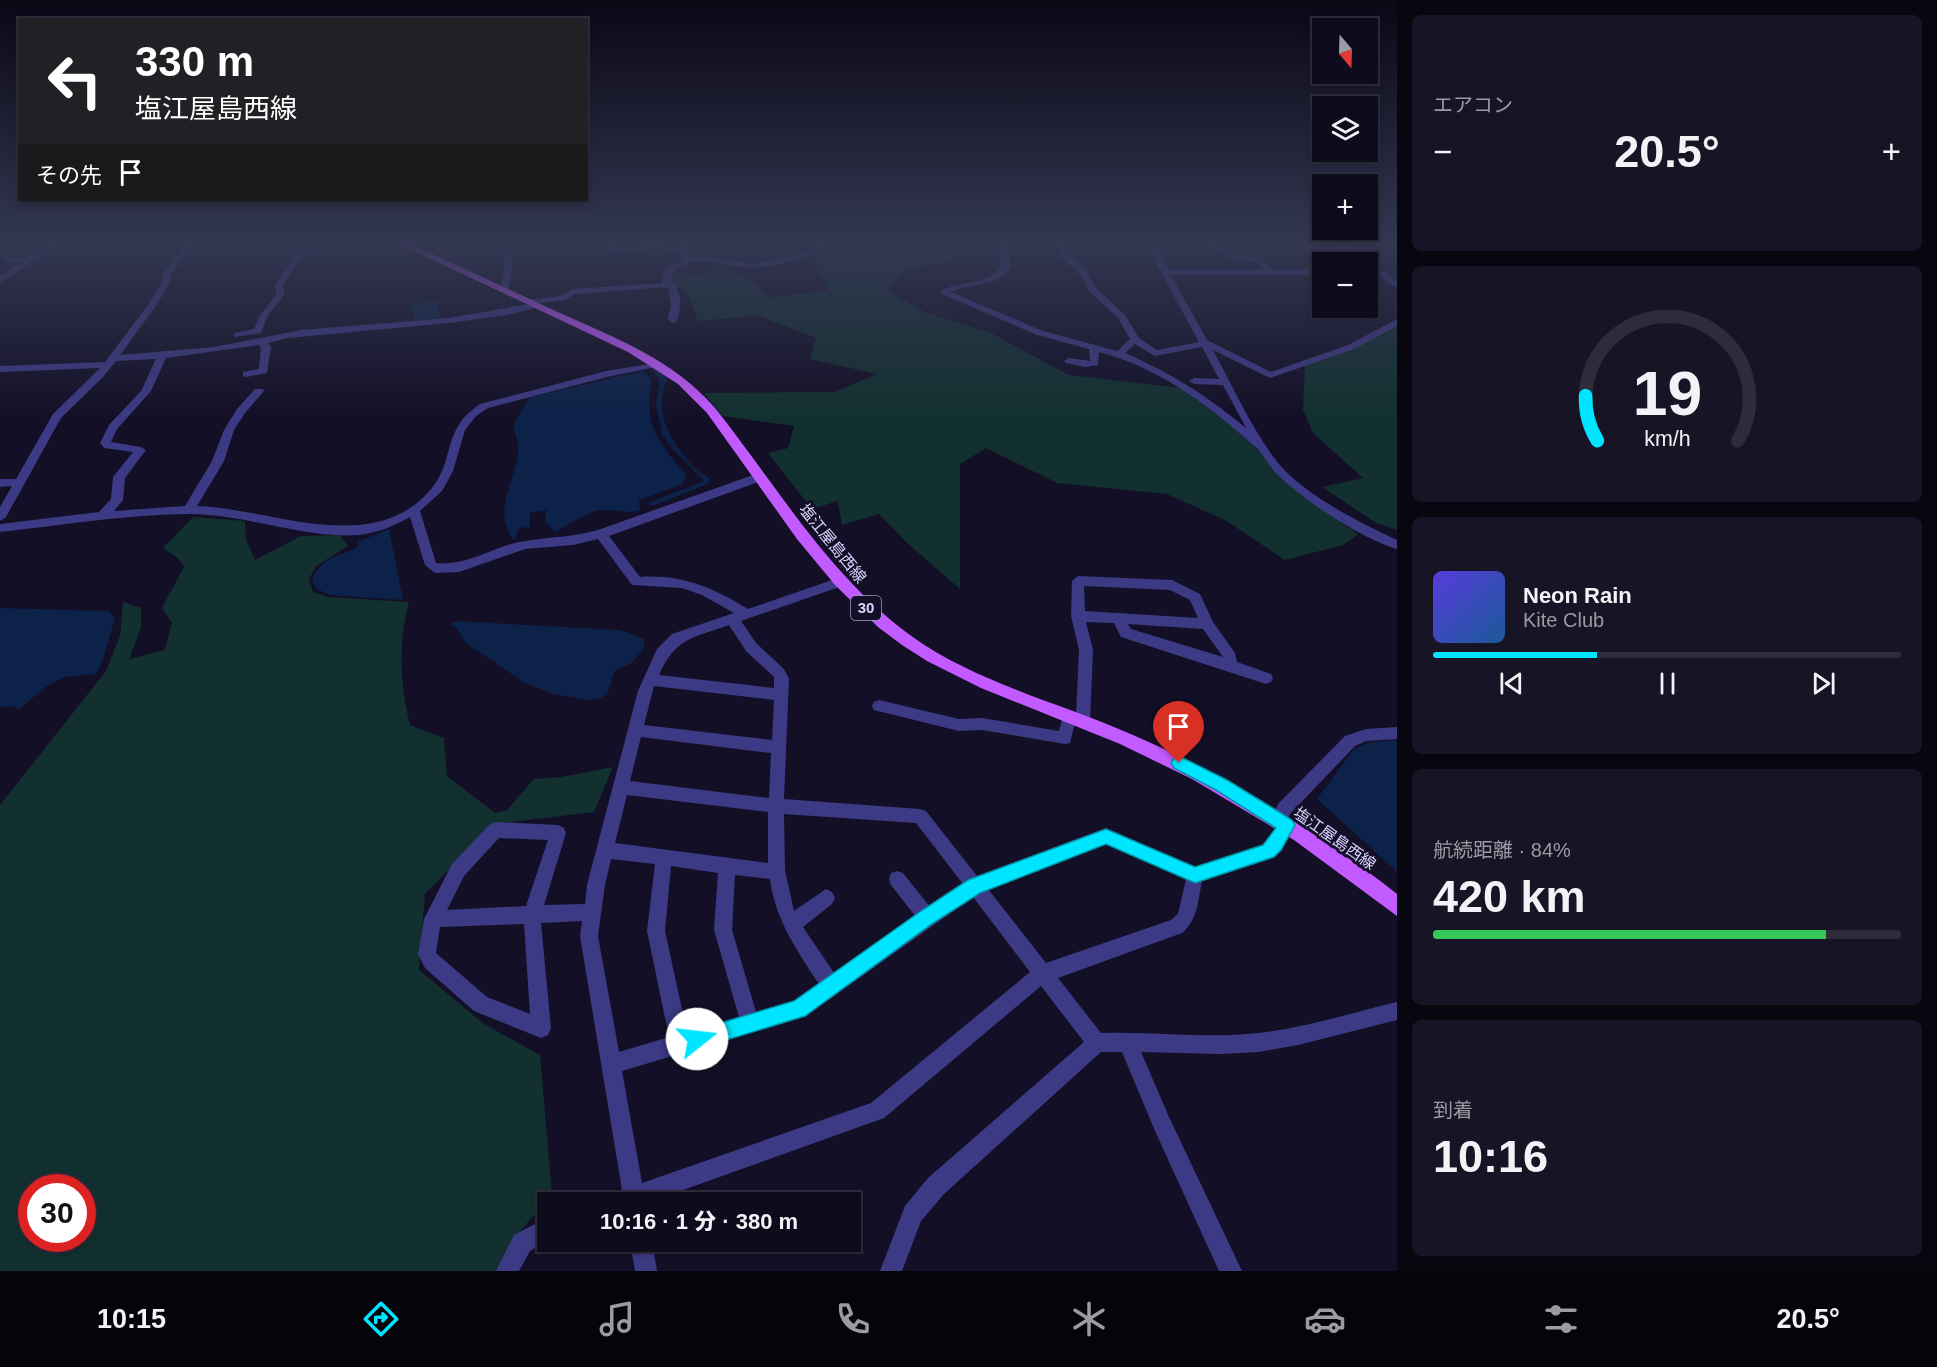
<!DOCTYPE html>
<html lang="ja">
<meta charset="utf-8">
<style>
:root{--surface:#0e0b1c;--page:#171425;--text:#f1f3f6;--muted:#9b9ba3;--line:#2e2b3b;--accent:#00e5ff}
body{margin:0;font-family:Arial,"Noto Sans JP",sans-serif;background:var(--page);color:var(--text);height:100vh;display:flex;flex-direction:column;font-size:22px;white-space:nowrap}
*{box-sizing:border-box;margin:0}
p{font-size:20px;color:var(--muted)}
.icon{flex:none;width:33px;height:33px;fill:none;stroke:currentColor;stroke-width:2;stroke-linecap:round;stroke-linejoin:round}
.map{position:relative;flex:1;overflow:hidden}
.sheet{display:flex;flex-direction:column;gap:15px;padding:15px;background:#08060f;width:540px}
.sheet>*{flex:none}
.hud{position:absolute;left:18px;top:18px;width:570px;height:183px;border-radius:0px;box-shadow:0 3px 9px #0003,0 0 0 2px var(--line);background:#202124;color:#fff;overflow:hidden}
.needle{width:39px;rotate:161deg}
.controls{position:absolute;left:1312px;top:18px;display:grid;gap:12px}
.controls a{display:grid;place-items:center;width:66px;height:66px;border-radius:0px;background:var(--surface);box-shadow:0 3px 9px #0003,0 0 0 2px var(--line);font-size:30px}
.speed{position:absolute;left:18px;top:1174px;display:flex;gap:12px;font-size:30px;font-weight:700;text-align:center}
.speed>*{display:grid;place-content:center;width:78px;height:78px;border-radius:50%;background:var(--surface);box-shadow:0 3px 9px #0003,0 0 0 2px var(--line);line-height:1}
.speed .limit{border:9px solid #d22;background:#fff;color:#111}
.pin{position:absolute;display:grid;place-items:center;width:51px;height:51px;color:#fff;margin:-62px -26px;border-radius:50% 50% 50% 0;rotate:-45deg;box-shadow:0 0 6px #0007}
.pin .icon{rotate:45deg}
.me{position:absolute;width:66px;margin:-33px;rotate:74deg;stroke-linejoin:round;filter:drop-shadow(0 0 4px #0008)}
.turn{display:flex;align-items:center;gap:21px;height:126px;padding:0 18px;font-size:27px}
.turn .icon{width:78px;height:78px;stroke-width:2.5}
.turn b{display:block;font-size:42px;line-height:51px}
.then{display:flex;align-items:center;height:57px;padding:0 18px;background:#0003;gap:12px;font-size:22px}
.big{font-size:45px;font-weight:800;line-height:1.1}
.sheet .tile{flex:1;display:flex;flex-direction:column;justify-content:center;gap:9px;min-width:0;padding:0 21px;border-radius:9px;background:var(--page)}
.sheet .dial{align-items:center;gap:0}
.dial svg{height:156px;overflow:visible;fill:none;stroke:var(--line);stroke-width:7;stroke-linecap:round;text-anchor:middle}
.dial text{fill:var(--text);stroke:none}
.song{display:flex;align-items:center;gap:18px}
.cover{width:72px;height:72px;border-radius:9px;background:linear-gradient(135deg,hsl(250 70% 55%),hsl(210 70% 35%))}
.played{height:6px;border-radius:3px;background:linear-gradient(90deg,var(--accent) 35%,var(--line) 35%)}
.keys{display:flex;justify-content:space-around;direction:ltr}
.heat{display:flex;justify-content:space-between;align-items:center;font-size:33px;direction:ltr}
.charge{height:9px;border-radius:4px;background:linear-gradient(90deg,#34c759 84%,var(--line) 0)}
.trip{position:absolute;left:537px;top:1192px;width:324px;height:60px;border-radius:0px;background:var(--surface);box-shadow:0 3px 9px #0003,0 0 0 2px var(--line);font-weight:800;line-height:60px;text-align:center}
.dock{display:flex;height:96px;justify-content:space-around;align-items:center;background:#06040b;color:var(--muted)}
.dock .icon{width:42px;height:42px}
.dock .active{color:var(--accent)}
.dock b{font-size:27px;color:var(--text)}
main{display:flex;flex:1;min-height:0}
.map>svg:first-child{display:block}
.green{fill:#12302f;fill-rule:evenodd}
.water{fill:#0c2248}
.lines{fill:none;stroke-linecap:round;stroke-linejoin:round}
.minor{fill:#3d3a85;fill-rule:evenodd}
.primary{fill:#c25bff;fill-rule:evenodd}
.route{fill:#00e5ff;stroke:#0095a6;stroke-width:1.5}
.labels{text-anchor:middle;stroke-width:6;stroke-linejoin:round;paint-order:stroke}
.shield{fill:#130f26;stroke:#9e99be;stroke-width:1.5}
.shield-label{font-size:15px;font-weight:bold;fill:#d9d4ff}
.street-label{font-size:16px;fill:#d9d4ff;stroke:#130f26}
</style>
<main>
<div class="map">
<svg width="1397" height="1271" viewBox="0 0 1397 1271">
<rect width="100%" height="100%" fill="#130f26"/>
<path class="green" d="M838 241H949L957 261 908 267 887 291 927 313 991 333 1069 375 1181 388 1229 423 1310 500 1358 534 1343 545 1285 560 1225 520 1167 494 1057 483 986 448 960 464V589L907 543 879 514 842 525 838 501 812 509 768 453 788 448 794 426 722 416 704 393 835 392 877 374 810 359 816 338 759 316 698 321 687 292 668 283 675 272 702 276 716 269 744 275 771 298 828 290 811 255Z
M1397 325V530L1376 523 1322 487 1363 478 1313 433 1303 410 1305 364Z
M193 517 245 521 246 540 255 560 301 536 340 535 348 546 316 566 309 579 313 592 328 597 409 602C398 642 400 685 410 725L444 738 447 776 495 813 507 810 534 779 561 777 613 767 594 812 493 824 425 894 419 970 484 1024 540 1055 552 1194 517 1235 498 1271H0V805L106 671 120 636 123 602 141 608V628L129 659 165 650 172 623 162 608 184 567 178 558 163 548ZM32 1188H82V1239H32Z"/>
<path class="water" d="M434 300 438 301 439 318 416 322 410 305Z
M650 369H655L668 377C651 412 672 446 698 471 702 474 706 474 709 479L710 482 705 485 652 506 648 503 704 481 671 447 662 434 656 406 660 380Z
M643 371 652 380C643 423 658 443 686 474L683 484 639 500 640 510C628 515 615 509 603 510 587 511 569 525 555 532L545 522 546 510 530 513V527L519 528 515 539 513 540C490 503 520 480 518 444 517 438 515 432 513 426L530 397Z
M389 529 403 600 330 595 317 589 312 579C323 556 339 557 359 546L357 542Z
M0 608 109 611 115 618 103 660 96 674 64 677 47 686 19 709 12 706 0 707Z
M454 621 620 630 644 639V649L630 664 620 667 614 672 608 692 601 698 589 700 553 694 525 683 466 643 456 628 451 624Z
M1397 740V872L1317 799 1354 749 1370 742Z"/>
<g class="lines">
<path class="minor" d="M43 241 39 243 0 247V243Z
M53 241H63L0 283V276L21 263 4 261V257L27 258Z
M187 241H195L172 273 170 282 156 306 120 355 214 347 301 330 449 318 528 304 525 302 526 300 560 296 573 289 662 283 665 269 684 259 678 251 653 249 612 252 608 250 606 241H614L615 247 653 245 674 246 691 241H713L683 248 691 257 711 256 743 263H759L809 251 825 241H835C815 258 768 270 743 267 716 264 697 253 672 272L671 280C682 291 682 308 676 322L673 323 668 320 671 305 668 287 575 294 565 300 539 303V307L507 315 449 323 288 338 268 343 271 347 267 373 246 377 243 376V372L259 369 261 348 259 345 166 358 151 391 117 429 111 442 141 447 146 450 125 478 123 500 114 511 185 506 212 461 224 430 237 409 255 389H263L264 391 245 413 234 430 224 461 197 506C271 508 374 559 432 488 456 458 441 430 480 404L606 371 661 362V366L607 377 488 408 476 416 465 430 453 471 442 491 420 511 436 563C468 567 495 545 525 541 550 537 574 537 598 530L756 474H764V480L609 536 640 577C682 574 713 588 748 609L835 579H845L846 582 845 585 741 621 756 643 784 669 789 679 784 799 920 809 926 811 977 876 1106 828 1195 867 1263 845 1269 839 1276 827 1272 825 1270 820 1278 804 1345 736 1366 729 1397 727V739L1366 741 1355 746 1290 814 1288 818 1292 820 1294 825 1281 851 1274 857 1202 881C1198 900 1198 920 1182 933L1058 978 1101 1033C1153 1031 1206 1039 1258 1033 1305 1028 1351 1013 1397 1002V1020L1298 1045 1258 1052 1221 1054 1141 1052 1169 1117 1242 1271H1219L1155 1131 1122 1052H1101L944 1194 921 1221 902 1271H880L905 1206 928 1178 1084 1042 1041 986 884 1118 647 1203H606L609 1195 622 1190 580 936 582 921 541 923 551 1028 548 1035 541 1038 474 1011 425 968 418 954 424 919 452 864 489 825 495 822 558 825 564 828 566 833 544 905 585 904 587 885 638 691 657 649 672 634 734 613 702 595 682 588 632 585 598 539 573 545 525 549 459 572 435 573 425 565 410 517C394 526 377 533 359 535 303 539 244 513 186 514 124 515 62 525 0 532V524L99 512 111 499 113 477 133 452 104 448 100 443 109 425 141 391 156 359 116 361 103 377 61 418 6 517 0 521V507L12 486 0 487V479H16L53 414 100 368 0 372V366L105 362 148 305 162 282 164 273ZM729 625 746 651 774 677V688L659 675C676 637 693 638 729 625ZM654 686 774 700 772 740 644 725ZM641 737 771 753 769 798 630 781ZM627 795 768 812V863L615 843ZM784 814 916 823 963 884 930 907 903 873 897 871 891 873 889 879 891 885 916 917 834 973 803 927 832 904 835 898 832 892 826 889 794 911 785 870ZM499 838 548 840 526 906 447 910 464 876ZM1106 844 1186 879 1178 914 1171 920 1046 963 988 889ZM611 859 655 864 647 931 669 1037 619 1052 598 936 605 885ZM671 866 718 873 714 930 739 1017 687 1032 665 931ZM735 875 770 879C775 919 797 951 819 984L794 1001 756 1012 732 930ZM973 897 1030 972 871 1103 642 1183 622 1071 806 1016ZM524 924 530 1014 487 997 436 953 440 927Z
M311 241H319L315 249 298 261 283 286 285 294 268 315 261 333 234 337V333L254 329 260 315 277 294 275 286 292 257 309 246Z
M508 241H516L508 291 504 294 500 291Z
M1012 241H1027L1006 248C1025 287 971 282 951 292L1043 331 1117 351 1130 339 1118 318 1088 290 1081 275 1059 255 1054 241H1062L1066 252 1088 272 1095 287 1125 315 1139 338 1157 350 1199 342 1144 241H1152L1168 269H1263L1257 262 1228 258 1202 241H1212L1233 254 1263 258 1271 269H1323V275H1171L1207 340 1271 372 1348 345 1397 319V326L1354 349 1270 378 1213 350C1232 385 1249 423 1272 455 1297 492 1357 521 1397 540V549C1362 539 1303 500 1277 474 1269 466 1263 453 1254 446 1210 406 1158 367 1099 352L1098 365 1085 367 1066 363 1064 361 1069 358 1090 361 1089 349 1037 335 942 294V290C964 279 1016 285 997 247ZM1135 344 1155 356 1202 347 1219 379 1194 378 1189 381 1194 384 1223 385 1246 428C1209 397 1170 372 1125 353Z
M1330 241C1351 241 1379 269 1397 281V288L1368 269V262H1361Z
M1078 576 1172 580 1200 594 1213 622 1235 653 1237 662 1271 674 1273 678 1271 682 1266 684 1121 637 1114 623 1086 622 1093 650 1090 722 1088 726 1083 728 1078 726 1076 719 1070 743 1065 744 982 730 959 731 874 710 872 706 874 702 879 700 959 719 982 718 1059 731 1064 712 1069 710 1074 712 1076 715 1079 650 1071 616 1072 581ZM1084 586 1170 590 1190 600 1198 618 1085 611ZM1128 624 1203 629 1223 657 1131 629Z
M548 1217V1241L530 1251 519 1271H496L514 1235Z
M630 1242H652L657 1271H635Z"/>
<path class="primary" d="M393 241H405C457 265 508 289 560 313 616 338 674 360 715 408 778 487 827 574 910 635 976 683 1059 702 1133 735 1228 776 1316 830 1397 894V916L1294 840 1192 779 1120 744 981 688 927 661 902 645 878 627 835 585 797 539 707 413 678 384 628 352Z"/>
</g>
<linearGradient id="sky" x2="0" y2="1"><stop stop-color="#0a0815"/><stop offset="0.58" stop-color="#333752"/><stop offset="1" stop-color="#333752" stop-opacity="0"/></linearGradient>
<rect width="1397" height="419" fill="url(#sky)"/>
<path class="route" d="M1179 756 1227 780 1292 820 1295 825 1281 850 1274 857 1195 883 1106 844 980 893 933 923 805 1016 697 1049 690 1046 688 1039 690 1032 794 1001 921 911 968 880 1106 829 1195 867 1263 845 1276 828 1216 790 1174 768 1171 763 1174 758Z"/>
<g class="labels">
<rect class="shield" x="851" y="596" width="30" height="24" rx="4.5"/>
<g class="shield-label">
<text x="866" y="613">30</text>
</g>
<g class="street-label">
<text transform="translate(833 543) rotate(51)" y="6">塩江屋島西線</text>
<text transform="translate(1335 838) rotate(35)" y="6">塩江屋島西線</text>
</g>
</g>
</svg>
<div class="controls">
<a><svg class="needle" viewBox="-14 -14 28 28"><path d="M0-13l5 13h-10z" fill="#e53935"/><path d="M0 13l5-13h-10z" fill="#9b9ba3"/></svg></a>
<a><svg class="icon" aria-label="layers" viewBox="0 0 24 24"><path d="M12 4l9 5-9 5-9-5zM3 14l9 5 9-5"/></svg></a>
<a>+</a>
<a>−</a>
</div>
<div class="speed"><div class="limit">30</div></div>
<div class="pin" style="left:1179px;top:763px;background:#d93025"><svg class="icon" aria-label="arrive" viewBox="0 0 24 24"><path d="M6 21V4h12l-3 4 3 4H6"/></svg></div>
<svg class="me" style="left:697px;top:1039px" viewBox="-20 -20 40 40"><circle r="19" fill="#fff"/><path d="M0-13L10 11 0 6-10 11z" fill="#00e5ff"/></svg>
<div class="trip">10:16 · 1 分 · 380 m</div>
<div class="hud">
<div class="turn"><svg class="icon" aria-label="left" viewBox="0 0 24 24"><path d="M17 20v-9H6M10 6l-5 5 5 5"/></svg><div><b>330 m</b>塩江屋島西線</div></div>
<div class="then">その先<svg class="icon" aria-label="arrive" viewBox="0 0 24 24"><path d="M6 21V4h12l-3 4 3 4H6"/></svg></div>
</div>
</div>
<section class="sheet">
<div class="tile"><p>エアコン</p>
<div class="heat"><a>−</a><b class="big">20.5°</b><a>+</a></div>
</div>
<div class="tile dial"><svg viewBox="0 0 100 80">
<path d="M14 69A42 42 0 1 1 86 69"/>
<path d="M14 69A42 42 0 0 1 8 46" stroke="#00e5ff"/>
<text x="50" y="56" font-size="32" font-weight="700">19</text>
<text x="50" y="72" font-size="11">km/h</text>
</svg></div>
<div class="tile">
<div class="song"><i class="cover"></i><div><b>Neon Rain</b><p>Kite Club</p></div></div>
<div class="played"></div>
<div class="keys"><svg class="icon" aria-label="previous" viewBox="0 0 24 24"><path d="M18 5L8 12l10 7zM5 5v14"/></svg><svg class="icon" aria-label="pause" viewBox="0 0 24 24"><path d="M8 5v14M16 5v14"/></svg><svg class="icon" aria-label="next" viewBox="0 0 24 24"><path d="M6 5l10 7-10 7zM19 5v14"/></svg></div>
</div>
<div class="tile"><p>航続距離 · 84%</p><b class="big">420 km</b><div class="charge"></div></div>
<div class="tile"><p>到着</p><b class="big">10:16</b></div>
</section>
</main>
<nav class="dock">
<b>10:15</b>
<svg class="icon active" aria-label="directions" viewBox="0 0 24 24"><path d="M12 3l9 9-9 9-9-9zM9 14v-3h6M13 9l2 2-2 2"/></svg>
<svg class="icon" aria-label="music" viewBox="0 0 24 24"><path d="M9 18V5l10-2v13"/><circle cx="6" cy="18" r="3"/><circle cx="16" cy="16" r="3"/></svg>
<svg class="icon" aria-label="phone" viewBox="0 0 24 24"><path d="M5 4h4l2 5-3 2q2 4 5 5l2-3 5 2v4C11 20 4 13 5 4z"/></svg>
<svg class="icon" aria-label="climate" viewBox="0 0 24 24"><path d="M12 3v18M4 7l16 10M4 17L20 7"/></svg>
<svg class="icon" aria-label="car" viewBox="0 0 24 24"><path d="M5 17H2v-5l4-1 3-4h7l3 4 3 1v5h-3M9 17h6M6 11h13"/><circle cx="7" cy="17" r="2"/><circle cx="17" cy="17" r="2"/></svg>
<svg class="icon" aria-label="filters" viewBox="0 0 24 24"><path d="M4 7h16M4 17h16"/><circle cx="9" cy="7" r="2"/><circle cx="15" cy="17" r="2"/></svg>
<b>20.5°</b>
</nav>
